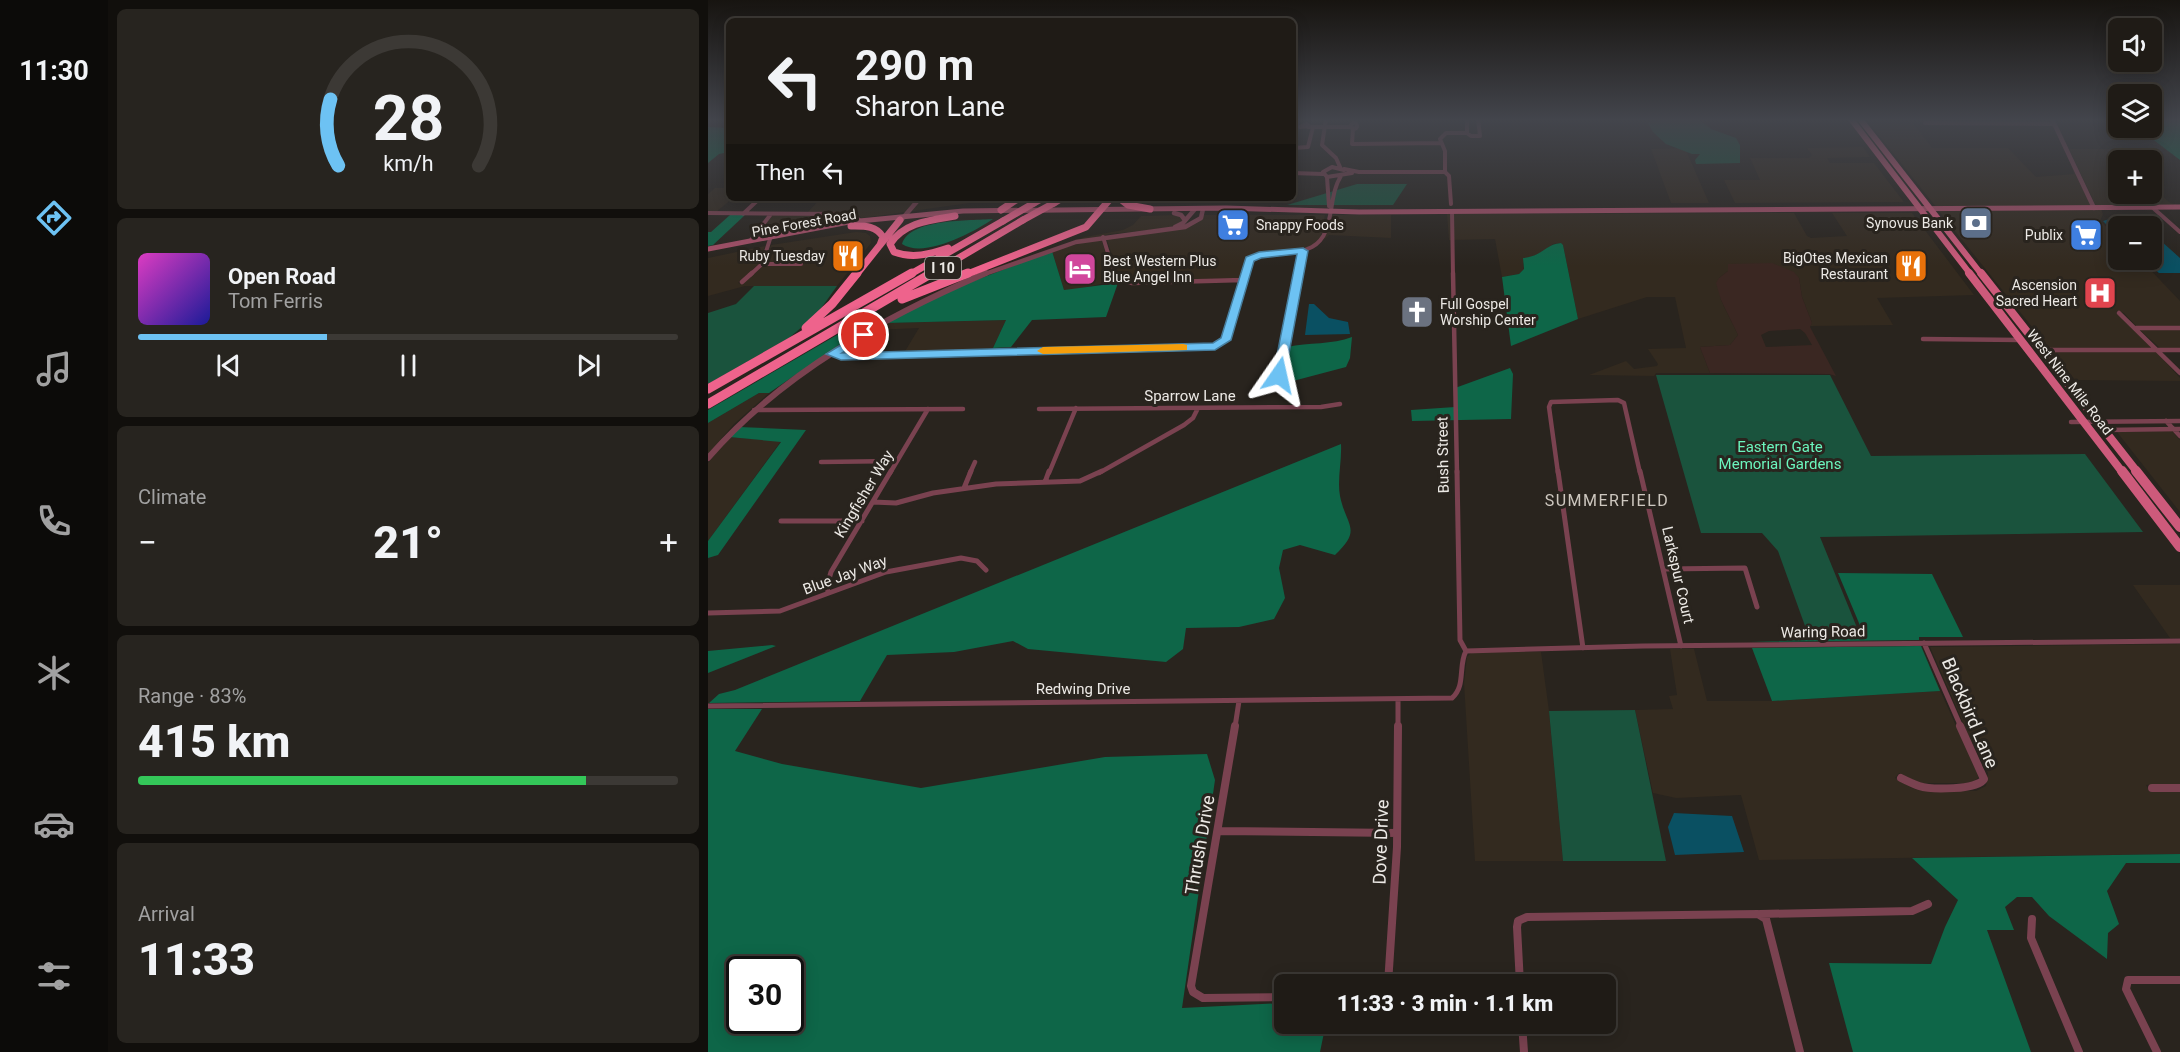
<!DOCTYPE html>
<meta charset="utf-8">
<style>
:root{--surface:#1f1b16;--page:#27241f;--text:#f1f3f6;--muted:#a1a1a1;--line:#3c3935;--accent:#6dc2f3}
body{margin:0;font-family:Roboto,sans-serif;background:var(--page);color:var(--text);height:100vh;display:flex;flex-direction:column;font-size:22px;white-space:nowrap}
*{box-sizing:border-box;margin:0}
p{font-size:20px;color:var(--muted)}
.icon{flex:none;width:33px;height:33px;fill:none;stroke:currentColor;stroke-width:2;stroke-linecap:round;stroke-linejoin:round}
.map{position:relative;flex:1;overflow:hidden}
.side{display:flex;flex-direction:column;gap:9px;padding:9px;background:#110f0c;width:600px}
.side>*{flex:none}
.top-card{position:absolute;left:18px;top:18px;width:570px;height:183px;border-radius:9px;box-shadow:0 3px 15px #0003,0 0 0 2px var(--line);background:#1f1b16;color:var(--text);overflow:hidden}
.fabs{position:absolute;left:1400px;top:18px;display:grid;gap:12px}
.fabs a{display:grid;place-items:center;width:54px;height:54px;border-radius:9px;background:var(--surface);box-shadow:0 3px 15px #0003,0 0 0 2px var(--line);font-size:30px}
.speed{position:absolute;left:18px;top:956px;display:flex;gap:12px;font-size:30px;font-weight:700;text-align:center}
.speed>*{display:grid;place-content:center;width:78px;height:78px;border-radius:50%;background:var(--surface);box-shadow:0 3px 15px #0003,0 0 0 2px var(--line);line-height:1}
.speed .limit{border:3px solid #111;border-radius:9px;background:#fff;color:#111}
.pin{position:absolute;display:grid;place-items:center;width:51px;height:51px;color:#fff;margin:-26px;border:3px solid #fff;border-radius:50%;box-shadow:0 2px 6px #0007}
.me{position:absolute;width:66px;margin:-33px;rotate:11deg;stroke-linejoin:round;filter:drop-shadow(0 0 4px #0008)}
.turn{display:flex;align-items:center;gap:21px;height:126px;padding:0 30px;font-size:27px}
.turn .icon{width:78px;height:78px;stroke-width:2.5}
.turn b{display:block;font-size:42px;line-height:51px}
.then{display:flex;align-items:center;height:57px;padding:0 30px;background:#0003;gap:12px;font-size:22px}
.big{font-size:45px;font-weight:800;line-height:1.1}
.side .tile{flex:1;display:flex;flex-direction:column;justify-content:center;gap:9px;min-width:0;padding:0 21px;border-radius:9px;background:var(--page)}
.side .dial{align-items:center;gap:0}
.dial svg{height:156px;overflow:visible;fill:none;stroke:var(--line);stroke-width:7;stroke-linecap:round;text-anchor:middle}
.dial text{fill:var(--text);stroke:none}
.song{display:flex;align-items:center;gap:18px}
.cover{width:72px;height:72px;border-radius:9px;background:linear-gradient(135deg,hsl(310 70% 55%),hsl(240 70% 35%))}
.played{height:6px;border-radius:3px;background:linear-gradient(90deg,var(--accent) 35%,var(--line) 35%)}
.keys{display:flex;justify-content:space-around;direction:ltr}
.heat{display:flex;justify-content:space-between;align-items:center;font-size:33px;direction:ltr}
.charge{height:9px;border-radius:4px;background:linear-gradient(90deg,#34c759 83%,var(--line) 0)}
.trip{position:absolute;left:566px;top:974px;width:342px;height:60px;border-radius:9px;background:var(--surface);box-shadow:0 3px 15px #0003,0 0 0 2px var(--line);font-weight:800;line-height:60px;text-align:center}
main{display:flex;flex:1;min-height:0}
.dock{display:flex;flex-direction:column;width:108px;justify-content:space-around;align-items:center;background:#0c0b09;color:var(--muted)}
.dock .icon{width:42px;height:42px}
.dock .on{color:var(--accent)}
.dock b{font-size:27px;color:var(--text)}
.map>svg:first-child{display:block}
.built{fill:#332a1f}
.industrial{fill:#3a2722;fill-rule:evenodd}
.green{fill:#1a533d}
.forest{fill:#0e6648;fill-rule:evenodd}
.water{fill:#0a5062}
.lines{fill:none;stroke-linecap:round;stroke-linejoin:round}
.minor-far3{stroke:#7a4250;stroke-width:4}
.minor-far2{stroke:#7a4250;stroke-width:4.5}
.minor-far1{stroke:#7a4250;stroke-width:5}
.minor{stroke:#7a4250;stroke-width:8}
.tertiary-far1{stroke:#7a4250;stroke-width:4.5}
.tertiary{stroke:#7a4250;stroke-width:6}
.secondary{stroke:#a95069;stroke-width:5}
.primary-far2{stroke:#cd5a7b;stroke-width:6}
.primary-far1{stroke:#cd5a7b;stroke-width:8}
.primary{stroke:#cd5a7b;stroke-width:10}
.motorway-far1{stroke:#ee638c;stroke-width:7}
.motorway{stroke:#ee638c;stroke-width:9}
.motorway-bridge{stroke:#ee638c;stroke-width:7}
.route{fill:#6dc2f3;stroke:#477e9e;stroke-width:1.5}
.slow{fill:#f59e0b}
.labels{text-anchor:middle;stroke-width:6;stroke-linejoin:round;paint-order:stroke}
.far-street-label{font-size:14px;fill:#ece9e5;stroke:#29241e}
.far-poi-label{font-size:14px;fill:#ece9e5;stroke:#29241e;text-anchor:end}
.shield{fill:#29241e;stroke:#b2aea9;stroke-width:1.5}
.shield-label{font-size:14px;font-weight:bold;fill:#ece9e5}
.street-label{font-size:15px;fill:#ece9e5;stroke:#29241e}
.park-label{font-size:15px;fill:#6bf5bd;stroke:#29241e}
.neighbourhood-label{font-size:16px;letter-spacing:1.5px;fill:#cdc7bf;stroke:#29241e}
.near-street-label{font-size:18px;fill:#ece9e5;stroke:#29241e}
</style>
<main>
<nav class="dock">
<b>11:30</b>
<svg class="icon on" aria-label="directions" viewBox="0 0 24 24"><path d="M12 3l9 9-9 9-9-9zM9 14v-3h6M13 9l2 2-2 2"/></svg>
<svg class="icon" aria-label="music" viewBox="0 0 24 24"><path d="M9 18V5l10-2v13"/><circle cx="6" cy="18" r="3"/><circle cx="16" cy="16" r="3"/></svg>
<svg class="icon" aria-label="phone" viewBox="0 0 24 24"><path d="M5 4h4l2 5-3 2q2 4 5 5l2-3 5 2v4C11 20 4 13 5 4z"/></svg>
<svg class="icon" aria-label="climate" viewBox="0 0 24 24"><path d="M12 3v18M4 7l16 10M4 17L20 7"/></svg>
<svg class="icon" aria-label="car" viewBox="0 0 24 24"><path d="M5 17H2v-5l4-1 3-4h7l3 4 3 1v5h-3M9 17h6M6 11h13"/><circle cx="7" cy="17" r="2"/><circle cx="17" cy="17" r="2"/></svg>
<svg class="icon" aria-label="filters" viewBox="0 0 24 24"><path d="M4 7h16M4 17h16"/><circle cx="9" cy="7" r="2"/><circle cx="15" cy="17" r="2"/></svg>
</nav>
<section class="side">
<div class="tile dial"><svg viewBox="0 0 100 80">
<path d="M14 69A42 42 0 1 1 86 69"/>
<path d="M14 69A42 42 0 0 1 10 35" stroke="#6dc2f3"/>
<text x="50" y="56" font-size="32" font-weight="700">28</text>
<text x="50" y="72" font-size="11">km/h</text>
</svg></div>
<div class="tile">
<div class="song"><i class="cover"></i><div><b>Open Road</b><p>Tom Ferris</p></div></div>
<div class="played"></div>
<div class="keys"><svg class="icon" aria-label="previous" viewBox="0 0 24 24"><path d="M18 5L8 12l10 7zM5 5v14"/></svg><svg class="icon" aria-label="pause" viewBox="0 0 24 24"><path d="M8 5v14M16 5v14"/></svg><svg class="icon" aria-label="next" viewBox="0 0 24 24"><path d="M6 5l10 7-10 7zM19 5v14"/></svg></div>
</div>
<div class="tile"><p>Climate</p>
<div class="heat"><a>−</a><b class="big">21°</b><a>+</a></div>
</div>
<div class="tile"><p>Range · 83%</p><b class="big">415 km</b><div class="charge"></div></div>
<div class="tile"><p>Arrival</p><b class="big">11:33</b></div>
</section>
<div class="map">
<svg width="1472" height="1052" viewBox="0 0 1472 1052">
<rect width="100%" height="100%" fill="#29241e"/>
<path class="built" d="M1158 119H1202L1224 148H1300L1328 177 1366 174 1361 158 1383 206 1228 207Z
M1155 147 1162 157 1119 158 1122 163H1166L1196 202 1027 203 1016 180H1052L1042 158H1101L1104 155 1099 148Z
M977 148 1001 203H963L943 149Z
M1361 149H1403L1415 160H1410V194H1443V186L1462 203 1472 205 1388 206Z
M7 188H21V198H25L8 212H0V194Z
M113 198H209L198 212 154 218 147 214 100 212Z
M214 198H298L204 211Z
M1393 209 1395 214 1392 221 1410 238V260H1433L1472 301V326L1429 327 1416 313 1409 311 1408 313 1445 348H1341L1230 210Z
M1086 213 1099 236 1103 238 1139 236 1124 213H1204L1266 295 1169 298 1185 325 1102 326 1104 323 1094 297 1091 278 1020 265V271L1011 278 1013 300 1030 335 1022 345 992 347 1002 373H948L946 376 881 375 918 361 926 369 949 366 950 364 940 349 978 348 967 297H939L870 319 855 245 853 243 845 244 828 257 815 263 816 270 811 274 794 277 787 239 741 240 739 214Z
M64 215H134L148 219 52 235V230Z
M470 215 475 220 472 223 460 228 403 234 357 244 377 237 415 230 425 225 433 216Z
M496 215H617L613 237 606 244 594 250 545 255 538 262 532 278 420 281 410 273 398 237 478 228 491 222Z
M622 215H683V238L621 235 616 240Z
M148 232 158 233 162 236 163 243 129 286H37L0 296V258L57 246 51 264 30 283 34 284 56 265H94L96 263 58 262 63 245Z
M393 238 404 274 409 281 415 283 402 282 365 290H356L344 251Z
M298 320 285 348 196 353 211 328 167 330 178 323Z
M1432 330H1472V348H1452Z
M1344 351H1448L1472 378V381L1367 380Z
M51 393H61L26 424 0 454V423Z
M1464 431 1472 440V512L1409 432Z
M21 437 73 441 0 541V463Z
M1425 585H1472V638H1462Z
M1472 644V784L1438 785 1442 792H1472V854L1051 860 1033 795 968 798 945 793 927 710 965 709 961 696 969 695 962 649H986L999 701H1064L1231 691 1223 670 1271 777 1264 783H1212L1191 773 1187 778 1204 788 1214 791H1268L1278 786 1280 773 1260 734 1222 647Z
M764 652H833L841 711 855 861H767L756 683 759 657Z"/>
<path class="industrial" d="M1064 263 1086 272 1091 278 1094 297 1104 323 1102 327 1128 376 1121 374 1002 373 992 347 1022 345 1030 335 1013 300 1008 283 1011 278 1020 271V264ZM1092 329 1097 333 1104 345 1058 347 1053 335 1061 331Z"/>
<path class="green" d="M941 119H990L1003 129 1028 138 1032 145V163L988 164 987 160 992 154H984L958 144 945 132 940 123 943 121Z
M649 184H699L685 205H579Z
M46 286H129L109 314 81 338 0 384V313L28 304Z
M948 375H1122L1163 456 1377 454 1435 532 1112 537 1152 635 1101 637 1070 551 1054 533H993Z
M927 710 958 861H855L841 711Z"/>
<path class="forest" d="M1443 119H1472V160L1430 128H1443Z
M0 127 21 128V152L11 154 0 163Z
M22 215H37L5 245 0 246V232H3Z
M285 219C266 232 216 259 194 244 202 218 262 221 285 219Z
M853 243 855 245 870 319 803 346 794 277 811 274 816 269 815 258C836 256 837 244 853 243Z
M344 251 356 290 410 283 398 317 324 320 303 347 285 348 298 320 178 323 250 287Z
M148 324H171L96 369 61 393H51L0 423V410Z
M644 337 642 358 638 367 585 381 575 376 579 347C601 342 624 345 644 337Z
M802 368 805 374 803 419 704 421 703 410 747 407V388Z
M31 427 98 430 10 555 0 558V541L73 442 21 437Z
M633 444C634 461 629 480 632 496 638 526 655 529 627 555L592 545 575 550 571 568 577 598 566 619 531 627 478 628 475 649 458 662 320 649 305 641 246 652 179 655 152 701 1 703 11 694 27 690Z
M1130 573 1224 574 1255 637H1211V640L1042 642 1154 638 1156 635Z
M64 645 68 646 0 673V651Z
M1213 646 1232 691 1064 701 1044 648Z
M0 709H54L27 751 74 764 213 788 397 757 499 754 507 780 474 1008 576 1003V1023H618L612 1052H0ZM32 969H82V1020H32Z
M1472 854V863H1418L1399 891 1411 924 1400 933 1399 959 1341 916 1324 897H1309L1297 907 1306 930H1279L1323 1052H1145L1121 963 1223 964 1237 927 1250 900 1204 858Z"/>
<path class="water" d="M1415 215 1426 217 1437 226H1410V236L1395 221Z
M1443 232 1472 258V273H1451L1436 260H1443Z
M601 304H606L621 318 640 322 642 334 597 335Z
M966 813 1024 816 1036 852 967 855 960 827Z"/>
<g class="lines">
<path class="minor-far3" d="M618 119 614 145 628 158 632 167
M759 119V133
M643 126a3 3 0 1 1 6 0a3 3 0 1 1-6 0Z
M1217 123 1346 124
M598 124 601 126 592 127Z
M600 127H642
M645 128 644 144 733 143
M585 148 600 147 605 127
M636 169 651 172H737
M636 170 624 167 615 172 619 177 644 173
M585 173 615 174
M619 177 621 206
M743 204 741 176 737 172V151L732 139 738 133H759L763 136H772L770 119
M1444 207 1472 232
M744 211 745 275
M0 213 135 214 145 215 154 222
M35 214 52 198
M395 237 404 266 409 275
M43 240 63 214
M54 264H93
M42 275 54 264 63 236
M536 275C547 240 579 261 604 247 628 234 619 197 633 176
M590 275 595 251"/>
<path class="minor-far2" d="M408 273 417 281 424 283 535 280
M745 273 749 473
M34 282 44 273
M1411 313 1472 373
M1428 328H1472
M1215 339 1313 340
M1334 350H1472
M124 354 144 356 511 345 517 340 537 273
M571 375 591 273
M331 409 613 407 632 404
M46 410 255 409
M1458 421 1472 436
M1363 422 1472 421
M1397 430 1472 429
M113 462 189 461
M182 473 220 409
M262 473 267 462
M341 473 368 408
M391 473 476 425 485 418 490 408
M850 473 841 407 843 402 910 400 916 403 932 473"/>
<path class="minor-far1" d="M749 471 752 640 758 651
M850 471 875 648
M932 471 973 646
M337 482 341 471
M256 488 263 471
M165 502 188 503 225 493 288 484 372 481 394 471
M73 521H154
M957 569 1037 568 1049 607
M120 593 119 586 123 572 183 471
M0 613 72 611 178 572 253 558 269 561 278 570
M1216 643 1253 727
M758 651 935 646 1472 641
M0 706 744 698C758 686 750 666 758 651
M527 727 531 701
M690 727V700"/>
<path class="minor" d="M527 726 483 986 485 992 495 998 576 997
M1193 778C1199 781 1205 784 1211 786 1223 790 1270 790 1276 779L1252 726
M1444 788H1472
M510 831 689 833
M1052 914 1204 911 1220 904
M1324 919 1323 938 1371 1052
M680 984 689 847 690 726
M812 984 809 927 810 921 819 917 1050 914 1058 919 1092 1052
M814 1023 816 1052
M1449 1052 1418 989 1420 980H1472"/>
<path class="tertiary-far1" d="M1344 119 1386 208
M466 213 473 215 477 220
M194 219 212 198
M467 227 475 223 487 209
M274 275 368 242 477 227 493 218 495 209"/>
<path class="tertiary" d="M0 458C74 373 176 317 278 273"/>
<path class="secondary" d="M0 249 141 222 255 211 518 208 651 212 1472 207"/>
<path class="primary-far2" d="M1143 119 1263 275
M1152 119 1274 275"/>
<path class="primary-far1" d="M1261 273 1415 473
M1273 273 1430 473"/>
<path class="primary" d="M1414 471 1472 547
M1428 471 1472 527"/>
<path class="motorway-far1" d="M411 198 420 205 442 209
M326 203 335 198
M346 203 354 198
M293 210 311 198
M143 226C156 226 168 225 175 237L172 245
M240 248C222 254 205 259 186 252L182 244C196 222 223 220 247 216
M148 275 192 220
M201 275 295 221
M222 275 315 220
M257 275 378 227 403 198"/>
<path class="motorway" d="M194 299 260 273
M98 328 124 304 149 273
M0 389 204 273
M0 404 224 273"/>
<path class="motorway-bridge" d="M315 220 346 203
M295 221 326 203"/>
</g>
<linearGradient id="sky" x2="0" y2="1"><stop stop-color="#171410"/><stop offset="0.45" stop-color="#43454c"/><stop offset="1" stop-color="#43454c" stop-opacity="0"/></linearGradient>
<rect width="1472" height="266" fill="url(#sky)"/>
<path class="route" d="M595 248 600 251 577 375 571 378 565 375 589 254 553 258 546 261 523 340 507 350 133 360 118 354 156 331 162 335 160 337 134 353 505 343 513 338 538 257 551 252Z"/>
<path class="slow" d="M475 344 479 345V350L335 354 329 351 335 347Z"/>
<defs>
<symbol id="bank-square" viewBox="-11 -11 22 22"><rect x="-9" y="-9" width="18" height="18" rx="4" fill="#5c6f8a" stroke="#29241e"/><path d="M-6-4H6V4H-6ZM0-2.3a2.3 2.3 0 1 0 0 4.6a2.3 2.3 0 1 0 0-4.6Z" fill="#fff"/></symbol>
<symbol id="supermarket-square" viewBox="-11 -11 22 22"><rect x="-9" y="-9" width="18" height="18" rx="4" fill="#3f7fe0" stroke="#29241e"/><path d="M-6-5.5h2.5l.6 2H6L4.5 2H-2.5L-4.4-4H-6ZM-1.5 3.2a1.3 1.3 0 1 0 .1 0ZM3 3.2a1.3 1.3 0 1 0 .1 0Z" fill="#fff"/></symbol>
<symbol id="restaurant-square" viewBox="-11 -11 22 22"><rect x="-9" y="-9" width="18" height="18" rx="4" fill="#e8710a" stroke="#29241e"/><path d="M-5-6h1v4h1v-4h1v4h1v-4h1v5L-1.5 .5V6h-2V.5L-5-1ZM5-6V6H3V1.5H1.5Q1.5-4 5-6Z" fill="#fff"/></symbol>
<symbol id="hotel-square" viewBox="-11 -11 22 22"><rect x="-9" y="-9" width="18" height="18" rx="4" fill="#d1479c" stroke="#29241e"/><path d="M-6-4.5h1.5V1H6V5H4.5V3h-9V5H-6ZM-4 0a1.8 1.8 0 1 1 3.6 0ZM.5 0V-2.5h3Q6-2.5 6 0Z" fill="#fff"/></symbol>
<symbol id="hospital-square" viewBox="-11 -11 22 22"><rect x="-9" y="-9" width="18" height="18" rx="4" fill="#e0444e" stroke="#29241e"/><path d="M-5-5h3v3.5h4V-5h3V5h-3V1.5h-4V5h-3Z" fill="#fff"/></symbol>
<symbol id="church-square" viewBox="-11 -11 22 22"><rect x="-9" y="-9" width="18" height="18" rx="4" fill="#6b7280" stroke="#29241e"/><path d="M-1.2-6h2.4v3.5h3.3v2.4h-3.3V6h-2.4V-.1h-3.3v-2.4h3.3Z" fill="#fff"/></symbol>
</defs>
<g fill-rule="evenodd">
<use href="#bank-square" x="1249" y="204" width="38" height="38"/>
<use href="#supermarket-square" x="506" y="206" width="38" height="38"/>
<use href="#supermarket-square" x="1359" y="216" width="38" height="38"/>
<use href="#restaurant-square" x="121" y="237" width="38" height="38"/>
<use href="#restaurant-square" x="1184" y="247" width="38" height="38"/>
<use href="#hotel-square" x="353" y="250" width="38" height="38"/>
<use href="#hospital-square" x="1373" y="274" width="38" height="38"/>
<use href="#church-square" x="690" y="293" width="38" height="38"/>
</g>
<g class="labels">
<g class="far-street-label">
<text transform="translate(96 223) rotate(-10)" y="5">Pine Forest Road</text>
<text transform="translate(1362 382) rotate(52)" y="5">West Nine Mile Road</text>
</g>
<g class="far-poi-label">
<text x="1245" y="228">Synovus Bank</text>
<text x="548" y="230" text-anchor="start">Snappy Foods</text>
<text x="1355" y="240">Publix</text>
<text x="117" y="261">Ruby Tuesday</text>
<text x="1180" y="263">BigOtes Mexican<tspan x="1180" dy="16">Restaurant</tspan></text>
<text x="395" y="266" text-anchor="start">Best Western Plus<tspan x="395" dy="16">Blue Angel Inn</tspan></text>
<text x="1369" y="290">Ascension<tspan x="1369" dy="16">Sacred Heart</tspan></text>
<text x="732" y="309" text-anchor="start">Full Gospel<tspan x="732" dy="16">Worship Center</tspan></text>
</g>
<rect class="shield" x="217" y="257" width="36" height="22" rx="4.5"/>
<g class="shield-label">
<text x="235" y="273">I 10</text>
</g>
<g class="street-label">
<text x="482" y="401">Sparrow Lane</text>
<text transform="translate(735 455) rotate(-91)" y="5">Bush Street</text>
<text transform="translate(156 494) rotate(-59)" y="5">Kingfisher Way</text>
<text transform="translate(137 575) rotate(-20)" y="5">Blue Jay Way</text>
<text transform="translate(970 575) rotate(77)" y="5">Larkspur Court</text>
<text transform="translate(1115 632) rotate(-1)" y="5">Waring Road</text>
<text x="375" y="694">Redwing Drive</text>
</g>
<g class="park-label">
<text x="1072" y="452">Eastern Gate<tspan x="1072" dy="17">Memorial Gardens</tspan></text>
</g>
<g class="neighbourhood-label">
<text x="899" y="506">SUMMERFIELD</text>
</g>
<g class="near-street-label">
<text transform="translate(1262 713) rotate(67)" y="6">Blackbird Lane</text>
<text transform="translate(673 842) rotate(-88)" y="6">Dove Drive</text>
<text transform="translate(492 845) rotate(-80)" y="6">Thrush Drive</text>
</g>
</g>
</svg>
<div class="fabs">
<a><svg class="icon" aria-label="sound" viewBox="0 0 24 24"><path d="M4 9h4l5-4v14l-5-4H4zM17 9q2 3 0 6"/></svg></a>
<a><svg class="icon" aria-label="layers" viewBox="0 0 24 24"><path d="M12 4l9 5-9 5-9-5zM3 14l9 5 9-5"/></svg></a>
<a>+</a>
<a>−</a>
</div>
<div class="speed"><div class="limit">30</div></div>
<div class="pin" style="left:156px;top:335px;background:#d93025"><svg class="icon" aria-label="arrive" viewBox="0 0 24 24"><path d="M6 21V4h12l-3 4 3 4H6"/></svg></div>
<svg class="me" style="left:571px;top:375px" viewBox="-20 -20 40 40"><path d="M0-17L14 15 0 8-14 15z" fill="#6dc2f3" stroke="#fff" stroke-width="4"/></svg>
<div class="trip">11:33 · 3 min · 1.1 km</div>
<div class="top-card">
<div class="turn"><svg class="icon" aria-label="left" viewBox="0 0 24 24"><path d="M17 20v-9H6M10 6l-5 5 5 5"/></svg><div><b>290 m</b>Sharon Lane</div></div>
<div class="then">Then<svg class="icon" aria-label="left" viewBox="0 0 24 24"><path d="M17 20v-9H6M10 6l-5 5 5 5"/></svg></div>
</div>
</div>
</main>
